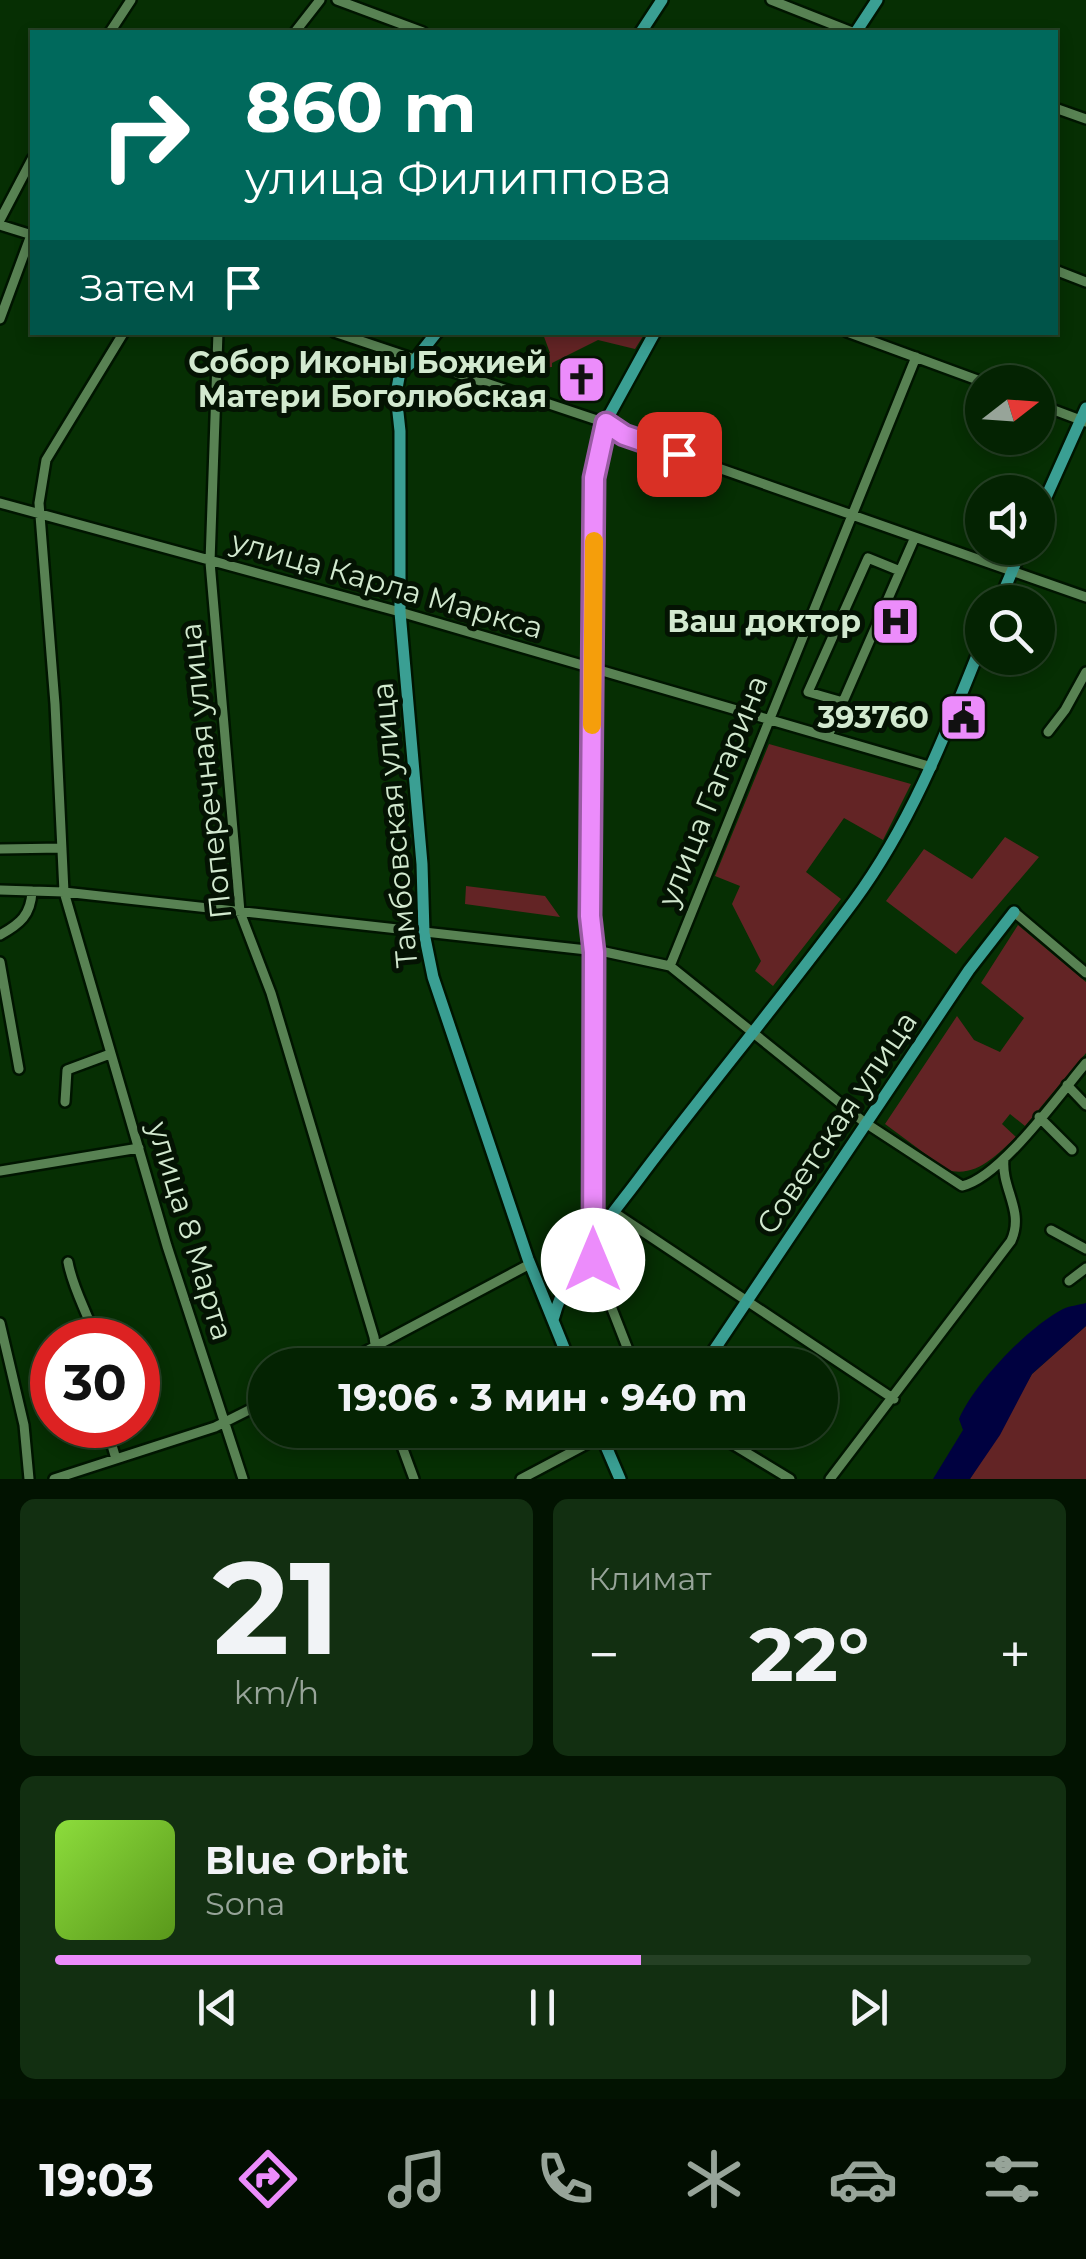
<!DOCTYPE html>
<html lang="ru">
<meta charset="utf-8">
<style>
:root{--surface:#042302;--page:#122f11;--text:#f1f3f6;--muted:#97a499;--line:#254024;--accent:#ec8cfb}
body{margin:0;font-family:Montserrat,sans-serif;background:var(--page);color:var(--text);height:100vh;display:flex;flex-direction:column;font-size:38px;white-space:nowrap}
*{box-sizing:border-box;margin:0}
p{font-size:32px;color:var(--muted)}
.icon{flex:none;width:55px;height:55px;fill:none;stroke:currentColor;stroke-width:2;stroke-linecap:round;stroke-linejoin:round}
.map{position:relative;height:1479px;overflow:hidden}
.panel{display:flex;flex-direction:column;gap:20px;padding:20px;background:#021301;flex:1}
.panel>*{flex:none}
.guide{position:absolute;left:30px;top:30px;width:1028px;height:305px;border-radius:0px;box-shadow:0 5px 15px #0003,0 0 0 2px var(--line);background:#00695c;color:#fff;overflow:hidden}
.needle{width:65px;rotate:73deg}
.controls{position:absolute;left:965px;top:365px;display:grid;gap:20px}
.controls a{display:grid;place-items:center;width:90px;height:90px;border-radius:50%;background:var(--surface);box-shadow:0 5px 15px #0003,0 0 0 2px var(--line);font-size:50px}
.speed{position:absolute;left:30px;top:1318px;display:flex;gap:20px;font-size:50px;font-weight:700;text-align:center}
.speed>*{display:grid;place-content:center;width:130px;height:130px;border-radius:50%;background:var(--surface);box-shadow:0 5px 15px #0003,0 0 0 2px var(--line);line-height:1}
.speed .limit{border:15px solid #d22;background:#fff;color:#111}
.pin{position:absolute;display:grid;place-items:center;width:85px;height:85px;color:#fff;margin:-42px;border-radius:20px;box-shadow:0 5px 15px #0006}
.me{position:absolute;width:110px;margin:-55px;rotate:0deg;stroke-linejoin:round;filter:drop-shadow(0 0 8px #0008)}
.turn{display:flex;align-items:center;gap:35px;height:210px;padding:0 50px;font-size:45px}
.turn .icon{width:130px;height:130px;stroke-width:2.5}
.turn b{display:block;font-size:70px;line-height:85px}
.then{display:flex;align-items:center;height:95px;padding:0 50px;background:#0003;gap:20px;font-size:38px}
.big{font-size:75px;font-weight:700;line-height:1.1}
.panel .widget{flex:1;display:flex;flex-direction:column;justify-content:center;gap:15px;min-width:0;padding:0 35px;border-radius:15px;background:var(--page)}
.panel .dial{align-items:center;gap:0}
.dial b{font-size:130px;line-height:1}
.song{display:flex;align-items:center;gap:30px}
.cover{width:120px;height:120px;border-radius:15px;background:linear-gradient(135deg,hsl(90 70% 55%),hsl(90 70% 35%))}
.played{height:10px;border-radius:5px;background:linear-gradient(90deg,var(--accent) 60%,var(--line) 60%)}
.keys{display:flex;justify-content:space-around;direction:ltr}
.heat{display:flex;justify-content:space-between;align-items:center;font-size:55px;direction:ltr}
.panel .tiles{flex:1;display:grid;gap:20px;grid-template-columns:1fr 1fr}
.widget:last-child{grid-column:span 2}
.trip{position:absolute;left:248px;top:1348px;width:590px;height:100px;border-radius:50px;background:var(--surface);box-shadow:0 5px 15px #0003,0 0 0 2px var(--line);font-weight:700;line-height:100px;text-align:center}
.dock{display:flex;height:160px;justify-content:space-around;align-items:center;background:#020e01;color:var(--muted)}
.dock .icon{width:70px;height:70px}
.dock .on{color:var(--accent)}
.dock b{font-size:45px;color:var(--text)}
.map>svg:first-child{display:block}
.green{fill:#632425}
.water{fill:#000140}
.lines{fill:none;stroke-linecap:round;stroke-linejoin:round}
.minor-casing{stroke:#001500;stroke-width:14}
.major-casing{stroke:#001500;stroke-width:16}
.minor{stroke:#588253;stroke-width:9}
.major{stroke:#3a9f93;stroke-width:11}
.route-casing{stroke:#995ba3;stroke-width:25}
.route{stroke:#ec8cfb;stroke-width:18}
.slow{stroke:#f59e0b;stroke-width:18}
.labels{text-anchor:middle;stroke-width:10;stroke-linejoin:round;paint-order:stroke}
.poi-label{font-size:30px;font-weight:bold;fill:#d2e9cf;stroke:#041303;text-anchor:end}
.street-label{font-size:30px;fill:#d2e9cf;stroke:#041303}
</style>
<div class="map">
<svg width="1086" height="1479" viewBox="0 0 1086 1479">
<rect width="100%" height="100%" fill="#062f03"/>
<path class="green" d="M546 332H645V333L635 349 598 340 552 363V367L538 368 537 359 550 353 543 334Z
M769 744 911 784 883 840 844 818 806 872 841 899 773 986 755 971 761 961 732 904 740 886 715 876Z
M1005 837 1039 857 956 954 886 901 924 849 972 879Z
M466 886 545 896 560 917 465 904Z
M1018 925 1086 982V1053L1025 1126 1010 1114 1002 1124 1016 1137C996 1155 977 1178 947 1170L885 1124 957 1016 974 1040 1000 1052 1024 1018 981 983Z
M1086 1326V1479H970L1032 1374Z"/>
<path class="water" d="M1086 1303V1326L1032 1374 1000 1435 970 1479H933L963 1430 959 1419C974 1384 1028 1327 1063 1309 1069 1306 1079 1305 1086 1303Z"/>
<g class="lines">
<defs>
<path id="minor" d="M337 0 423 32
M771 0 852 32
M110 32 131 0
M295 32 320 0
M1055 108 1086 119
M0 220 32 159
M0 225 32 235
M1055 270 1086 282
M0 319 31 235
M124 332 46 460 39 503 55 704 64 892 167 1246 243 1479
M218 332 210 562 240 912 271 993 374 1337 378 1365
M334 332 597 420 624 435 1086 597
M847 332 983 382
M1038 404 1086 422
M0 503 400 612 932 767
M843 702 808 692 868 558 900 571
M1048 732 1065 710 1086 672
M828 736 915 537
M0 849 62 848
M0 890 64 892 605 952 670 966 864 1122 962 1186C1000 1178 1059 1095 1086 1063
M1014 912 1086 973
M0 935C20 924 31 915 32 891
M0 962 19 1069
M670 966 916 357
M1067 1085 1086 1105
M65 1102 67 1070 110 1054
M1039 1117 1072 1150
M0 1171 139 1148
M615 1213 894 1399
M1051 1230 1086 1249
M591 1245 593 1260 634 1365
M68 1262C73 1290 88 1313 96 1340
M1069 1281 1086 1268
M0 1323 24 1425 29 1479
M340 1365 530 1264
M106 1425 116 1459
M396 1430 414 1479
M709 1430 790 1479
M54 1479 215 1427 265 1402
M521 1479 602 1436
M830 1479 1011 1241C1025 1211 1001 1189 1004 1159"/>
<path id="major" d="M641 32 662 0
M856 32 877 0
M437 332 414 361 400 372 396 394 400 431V612L422 864 424 933 433 977 528 1259 571 1365
M1038 515 1086 408
M999 602 1022 548
M591 1245 593 491 605 423 655 332
M553 1320C567 1265 611 1217 644 1172 713 1081 786 993 854 901 912 822 946 733 982 643
M704 1365 969 970 1014 912
M599 1430 620 1479"/>
</defs>
<use href="#minor" class="minor-casing"/>
<use href="#major" class="major-casing"/>
<use href="#minor" class="minor"/>
<use href="#major" class="major"/>
</g>
<g class="lines">
<defs>
<path id="route" d="M593 1260 594 952 590 916 594 478 606 423 624 435 679 454"/>
</defs>
<use href="#route" class="route-casing"/>
<use href="#route" class="route"/>
<path class="slow" d="M592 725 594 541"/>
</g>
<defs>
<symbol id="church-square" viewBox="-11 -11 22 22"><rect x="-9" y="-9" width="18" height="18" rx="4" fill="#ec8cfb" stroke="#041303"/><path d="M-1.2-6h2.4v3.5h3.3v2.4h-3.3V6h-2.4V-.1h-3.3v-2.4h3.3Z" fill="#111"/></symbol>
<symbol id="hospital-square" viewBox="-11 -11 22 22"><rect x="-9" y="-9" width="18" height="18" rx="4" fill="#ec8cfb" stroke="#041303"/><path d="M-5-5h3v3.5h4V-5h3V5h-3V1.5h-4V5h-3Z" fill="#111"/></symbol>
<symbol id="civic-square" viewBox="-11 -11 22 22"><rect x="-9" y="-9" width="18" height="18" rx="4" fill="#ec8cfb" stroke="#041303"/><path d="M-.6-6.5H3V-4.5H.6V-3L4-1V1h2V6H-6V1h2V-1L-.6-3ZM-1.2 2.5V6h2.4V2.5Z" fill="#111"/></symbol>
</defs>
<g fill-rule="evenodd">
<use href="#church-square" x="554" y="352" width="55" height="55"/>
<use href="#hospital-square" x="868" y="594" width="55" height="55"/>
<use href="#civic-square" x="936" y="690" width="55" height="55"/>
</g>
<g class="labels">
<g class="poi-label">
<text x="547" y="373">Собор Иконы Божией<tspan x="547" dy="34">Матери Боголюбская</tspan></text>
<text x="861" y="632">Ваш доктор</text>
<text x="929" y="728">393760</text>
</g>
<g class="street-label">
<text transform="translate(387 585) rotate(16)" y="10">улица Карла Маркса</text>
<text transform="translate(206 771) rotate(-96)" y="10">Поперечная улица</text>
<text transform="translate(713 791) rotate(-68)" y="10">улица Гагарина</text>
<text transform="translate(395 825) rotate(-95)" y="10">Тамбовская улица</text>
<text transform="translate(837 1123) rotate(-56)" y="10">Советская улица</text>
<text transform="translate(190 1231) rotate(73)" y="10">улица 8 Марта</text>
</g>
</g>
</svg>
<div class="controls">
<a><svg class="needle" viewBox="-14 -14 28 28"><path d="M0-13l5 13h-10z" fill="#e53935"/><path d="M0 13l5-13h-10z" fill="#97a499"/></svg></a>
<a><svg class="icon" aria-label="sound" viewBox="0 0 24 24"><path d="M4 9h4l5-4v14l-5-4H4zM17 9q2 3 0 6"/></svg></a>
<a><svg class="icon" aria-label="search" viewBox="0 0 24 24"><circle cx="10" cy="10" r="6"/><path d="M15 15l6 6"/></svg></a>
</div>
<div class="speed"><div class="limit">30</div></div>
<div class="pin" style="left:679px;top:454px;background:#d93025"><svg class="icon" aria-label="arrive" viewBox="0 0 24 24"><path d="M6 21V4h12l-3 4 3 4H6"/></svg></div>
<svg class="me" style="left:593px;top:1260px" viewBox="-20 -20 40 40"><circle r="19" fill="#fff"/><path d="M0-13L10 11 0 6-10 11z" fill="#ec8cfb"/></svg>
<div class="trip">19:06 · 3 мин · 940 m</div>
<div class="guide">
<div class="turn"><svg class="icon" aria-label="right" viewBox="0 0 24 24"><path d="M7 20v-9h11M14 6l5 5-5 5"/></svg><div><b>860 m</b>улица Филиппова</div></div>
<div class="then">Затем<svg class="icon" aria-label="arrive" viewBox="0 0 24 24"><path d="M6 21V4h12l-3 4 3 4H6"/></svg></div>
</div>
</div>
<section class="panel">
<div class="tiles">
<div class="widget dial"><b>21</b><p>km/h</p></div>
<div class="widget"><p>Климат</p>
<div class="heat"><a>−</a><b class="big">22°</b><a>+</a></div>
</div>
<div class="widget">
<div class="song"><i class="cover"></i><div><b>Blue Orbit</b><p>Sona</p></div></div>
<div class="played"></div>
<div class="keys"><svg class="icon" aria-label="previous" viewBox="0 0 24 24"><path d="M18 5L8 12l10 7zM5 5v14"/></svg><svg class="icon" aria-label="pause" viewBox="0 0 24 24"><path d="M8 5v14M16 5v14"/></svg><svg class="icon" aria-label="next" viewBox="0 0 24 24"><path d="M6 5l10 7-10 7zM19 5v14"/></svg></div>
</div>
</div>
</section>
<nav class="dock">
<b>19:03</b>
<svg class="icon on" aria-label="directions" viewBox="0 0 24 24"><path d="M12 3l9 9-9 9-9-9zM9 14v-3h6M13 9l2 2-2 2"/></svg>
<svg class="icon" aria-label="music" viewBox="0 0 24 24"><path d="M9 18V5l10-2v13"/><circle cx="6" cy="18" r="3"/><circle cx="16" cy="16" r="3"/></svg>
<svg class="icon" aria-label="phone" viewBox="0 0 24 24"><path d="M5 4h4l2 5-3 2q2 4 5 5l2-3 5 2v4C11 20 4 13 5 4z"/></svg>
<svg class="icon" aria-label="climate" viewBox="0 0 24 24"><path d="M12 3v18M4 7l16 10M4 17L20 7"/></svg>
<svg class="icon" aria-label="car" viewBox="0 0 24 24"><path d="M5 17H2v-5l4-1 3-4h7l3 4 3 1v5h-3M9 17h6M6 11h13"/><circle cx="7" cy="17" r="2"/><circle cx="17" cy="17" r="2"/></svg>
<svg class="icon" aria-label="filters" viewBox="0 0 24 24"><path d="M4 7h16M4 17h16"/><circle cx="9" cy="7" r="2"/><circle cx="15" cy="17" r="2"/></svg>
</nav>
